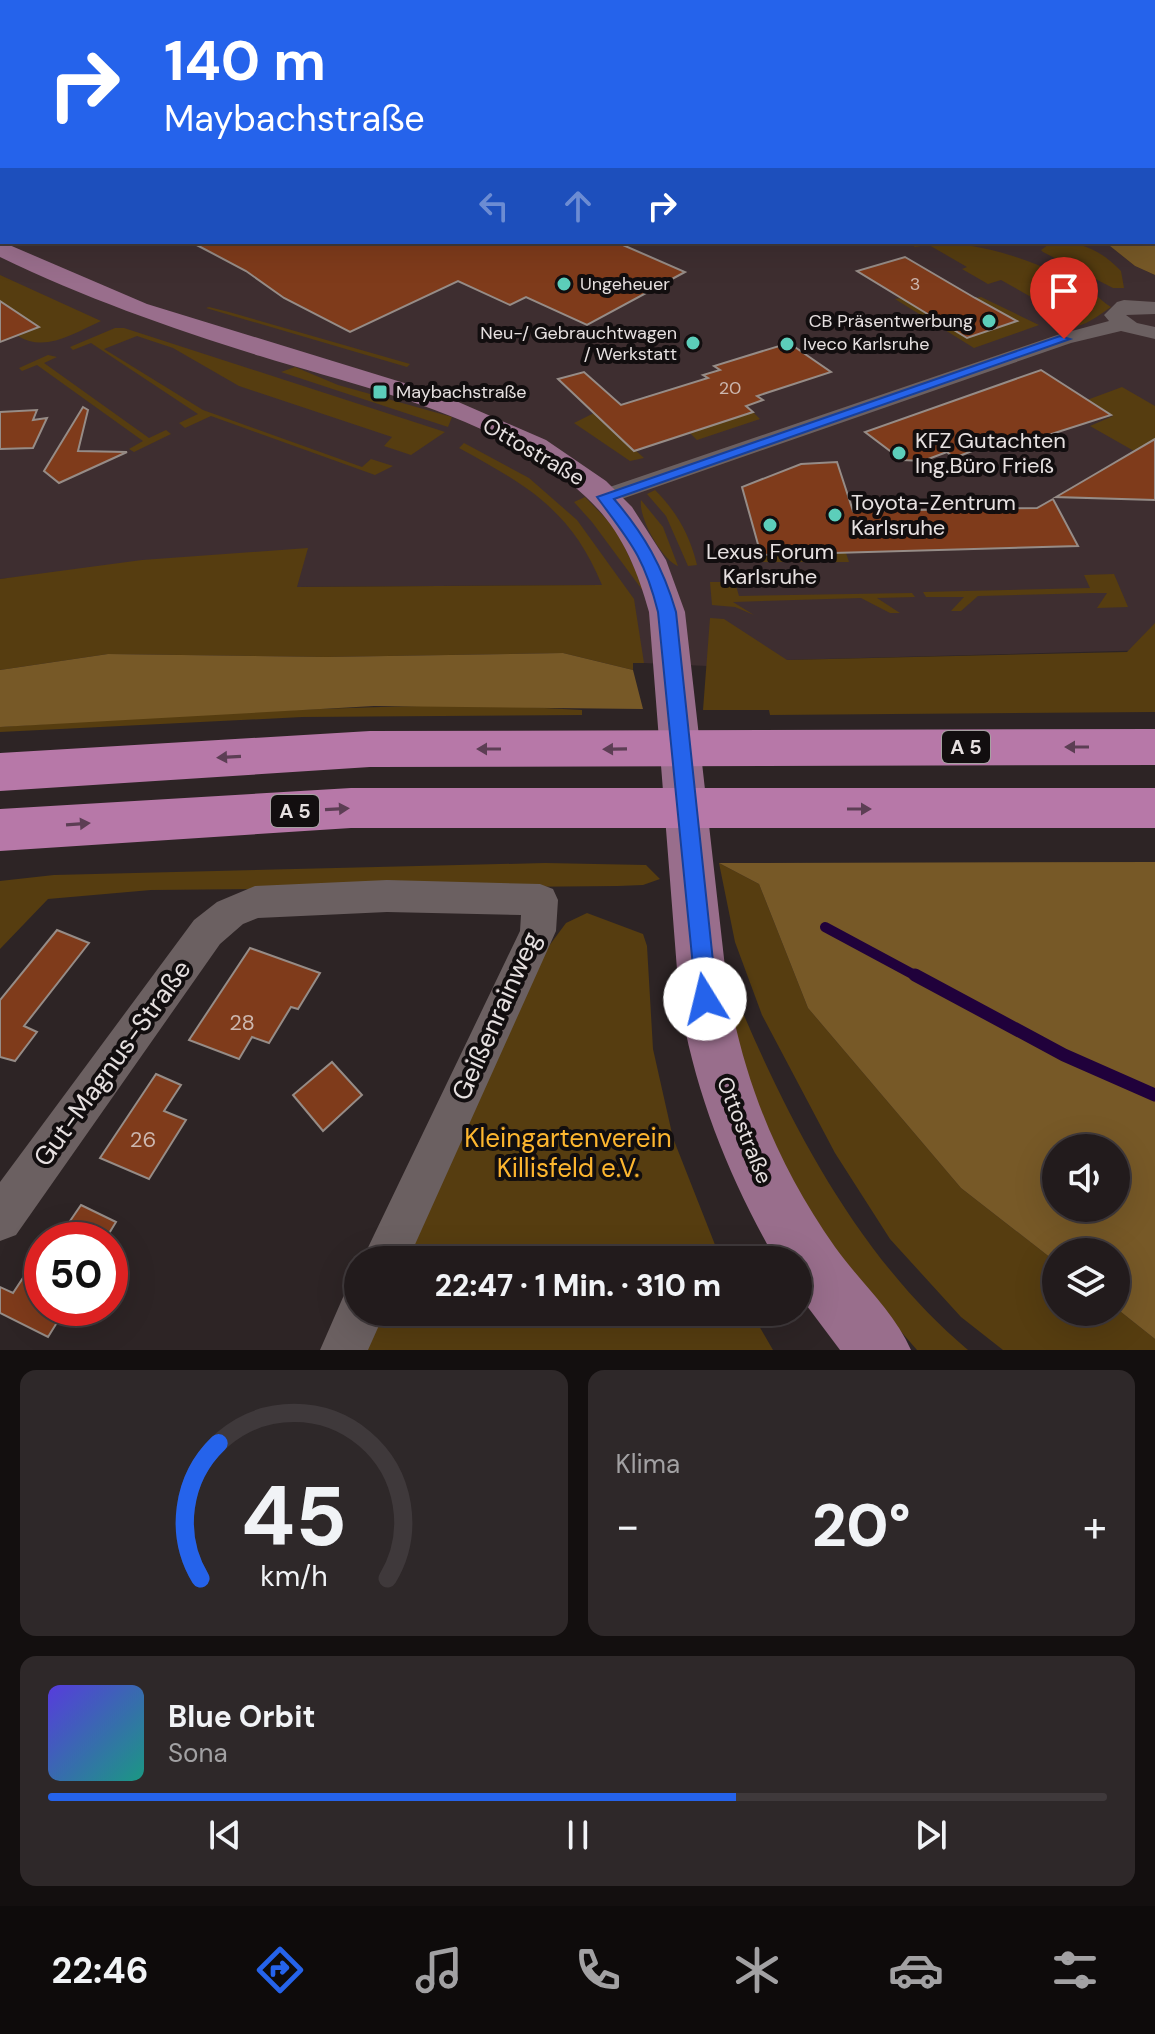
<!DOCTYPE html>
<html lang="de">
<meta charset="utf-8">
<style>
:root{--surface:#221b1c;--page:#2e2829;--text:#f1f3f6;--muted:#a2a1a3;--line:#3f393b;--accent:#2563eb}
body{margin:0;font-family:"DM Sans",sans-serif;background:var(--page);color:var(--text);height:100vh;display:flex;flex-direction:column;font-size:30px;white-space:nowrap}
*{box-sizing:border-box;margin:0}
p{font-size:26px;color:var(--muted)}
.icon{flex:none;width:44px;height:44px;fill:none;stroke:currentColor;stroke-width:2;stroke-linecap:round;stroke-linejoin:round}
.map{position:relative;height:1350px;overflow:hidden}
.drawer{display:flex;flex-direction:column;gap:20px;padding:20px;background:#130f0f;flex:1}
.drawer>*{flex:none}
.banner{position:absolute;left:0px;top:0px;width:1156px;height:244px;box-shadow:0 8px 32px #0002,0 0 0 2px var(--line);background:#2563eb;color:#fff;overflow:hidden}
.controls{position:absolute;left:1042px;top:1134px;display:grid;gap:16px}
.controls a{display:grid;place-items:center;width:88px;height:88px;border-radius:50%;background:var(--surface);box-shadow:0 8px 32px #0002,0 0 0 2px var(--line);font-size:40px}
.speed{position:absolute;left:24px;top:1222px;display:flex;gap:16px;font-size:40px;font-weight:700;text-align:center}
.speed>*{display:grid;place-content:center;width:104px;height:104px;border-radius:50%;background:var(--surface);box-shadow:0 8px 32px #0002,0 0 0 2px var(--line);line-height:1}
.speed .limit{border:12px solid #d22;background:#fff;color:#111}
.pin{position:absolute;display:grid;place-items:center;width:68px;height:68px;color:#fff;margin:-82px -34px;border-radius:50% 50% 50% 0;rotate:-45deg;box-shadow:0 0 8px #0007}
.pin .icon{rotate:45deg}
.me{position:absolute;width:88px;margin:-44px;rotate:351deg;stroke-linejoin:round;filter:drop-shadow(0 0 6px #0008)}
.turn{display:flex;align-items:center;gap:28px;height:168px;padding:0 32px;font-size:36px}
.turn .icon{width:104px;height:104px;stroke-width:2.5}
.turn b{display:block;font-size:56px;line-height:68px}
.lanes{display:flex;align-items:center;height:76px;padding:0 32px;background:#0003;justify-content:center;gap:40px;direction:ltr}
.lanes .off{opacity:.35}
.big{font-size:60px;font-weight:800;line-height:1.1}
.drawer .tile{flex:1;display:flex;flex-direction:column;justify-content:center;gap:12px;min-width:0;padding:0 28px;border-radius:16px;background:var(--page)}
.drawer .dial{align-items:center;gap:0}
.dial svg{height:208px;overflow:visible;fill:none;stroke:var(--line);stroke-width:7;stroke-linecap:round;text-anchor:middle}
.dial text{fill:var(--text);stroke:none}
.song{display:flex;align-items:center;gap:24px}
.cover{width:96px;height:96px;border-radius:12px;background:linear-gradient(135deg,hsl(250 70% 55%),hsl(170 70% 35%))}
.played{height:8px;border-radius:4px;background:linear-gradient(90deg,var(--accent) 65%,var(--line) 65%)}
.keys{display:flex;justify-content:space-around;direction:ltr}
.heat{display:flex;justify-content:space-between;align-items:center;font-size:44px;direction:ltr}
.drawer .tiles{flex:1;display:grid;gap:20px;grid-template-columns:1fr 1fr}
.tile:last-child{grid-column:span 2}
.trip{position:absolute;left:344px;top:1246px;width:468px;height:80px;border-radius:40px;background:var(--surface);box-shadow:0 8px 32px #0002,0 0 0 2px var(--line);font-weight:800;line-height:80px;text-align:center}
.tab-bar{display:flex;height:128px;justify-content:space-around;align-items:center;background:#0e0b0b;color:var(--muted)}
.tab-bar .icon{width:56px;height:56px}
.tab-bar .selected{color:var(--accent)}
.tab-bar b{font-size:36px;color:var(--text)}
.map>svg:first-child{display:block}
.built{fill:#3e2e30}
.green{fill:#563d10}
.forest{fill:#775927;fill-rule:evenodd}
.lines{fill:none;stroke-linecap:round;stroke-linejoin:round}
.stream-far2{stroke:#20013b;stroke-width:4}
.stream-far1{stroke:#20013b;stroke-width:10}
.stream{stroke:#20013b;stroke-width:13}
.building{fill:#7f3b1b;stroke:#968c87;stroke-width:2}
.minor{fill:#6b6061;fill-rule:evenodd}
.major{fill:#996e8c;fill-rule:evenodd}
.highway{fill:#b778a8;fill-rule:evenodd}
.rail-casing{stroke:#989191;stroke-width:4}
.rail{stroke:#120e0f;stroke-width:3;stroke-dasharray:8;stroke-linecap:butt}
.oneway{fill:#5c3e54}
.route{fill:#2563eb;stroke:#184099;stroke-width:2}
.poi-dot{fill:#5cceba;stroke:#120e0f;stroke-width:3}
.labels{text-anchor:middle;stroke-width:8;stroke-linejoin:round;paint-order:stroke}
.far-poi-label{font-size:18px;fill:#e6e0e0;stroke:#120e0f;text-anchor:start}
.number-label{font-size:18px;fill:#ccb7af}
.shield{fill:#120e0f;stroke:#a6a1a1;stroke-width:2}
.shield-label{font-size:20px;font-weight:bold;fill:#e6e0e0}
.poi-label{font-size:22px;fill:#e6e0e0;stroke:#120e0f;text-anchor:start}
.street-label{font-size:22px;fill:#e6e0e0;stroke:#120e0f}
.near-number-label{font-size:22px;fill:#ccb7af}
.near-street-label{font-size:26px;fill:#e6e0e0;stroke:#120e0f}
.near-park-label{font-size:26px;fill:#fdb62f;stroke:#120e0f}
</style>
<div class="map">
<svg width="1155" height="1350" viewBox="0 0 1155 1350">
<rect width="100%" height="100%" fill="#2d2425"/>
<path class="built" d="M8 0 145 2H2V242H1105L1135 266 1155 275V650L787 660 707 666 644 663 636 656 603 585 296 587 307 549 0 579V2Z
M262 0H658L666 2H278Z"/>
<path class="green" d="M928 242C984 242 1044 263 1092 292 1099 297 1104 303 1111 307 1093 319 1077 334 1056 323L1082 314 1065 316 1001 280 988 284 962 269 967 267 929 245 912 247Z
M1052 242C1081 242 1100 249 1121 271L1124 288H1113L1043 252 1041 250Z
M0 275 101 321C74 333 45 353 18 336L39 327 0 301Z
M981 297 1039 325 974 348 895 299 901 298 967 338 1016 321 975 298Z
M209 307 229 312 410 364 407 367 206 308Z
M115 328H124L445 432 411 455 384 446 392 437 239 386 173 348 137 336 104 349 203 410 362 467 371 459 393 466 375 475 211 416 185 428 179 423 198 414 91 343 73 350 70 347Z
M48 355 57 357 44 363 149 438 166 430 171 434 134 452 129 449 143 441 37 365 22 371 19 368Z
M295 367 338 385 452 417 448 427 281 372Z
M1122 387 1155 406V439L1134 451 1090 426 1113 416 1087 400Z
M753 412 760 419 697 440 690 433Z
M594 413 644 458 630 461 574 423Z
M464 443 529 478 577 520 634 599 644 663H633V670L563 653 326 657 108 654 0 670V579L142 560 308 548 297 587 602 585C571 510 528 486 459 448Z
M655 490C676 511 690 535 697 565L688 566 666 516 647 494Z
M585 497 616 529 649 599 592 522 574 502Z
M641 500 663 527 678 566C662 560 638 517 641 500Z
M846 553 849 562H734L740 556Z
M1114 574 1128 607 1097 608 1107 593H1094L978 596 961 611H951L964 597H926L923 592 1090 588 1084 575Z
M710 582H735L739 596 912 593 915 597 877 598 900 613H890L861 598 733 602 754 615 735 607 712 605Z
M710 618 724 619 787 660 1127 652 1155 623V712L770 715 769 710H703Z
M490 705 582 710V715L302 717 0 732V727C163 716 326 706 490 705Z
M545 863 646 865 660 879 643 885 618 886 151 890 48 899 0 949V881L54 875Z
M719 863 759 884 808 1008 961 1188 1056 1262V1312H1116V1308L1155 1339V1350H1003L961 1317 890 1239 835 1153 762 1015 735 942Z
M587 913 643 934 647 946 653 1049 673 1138 721 1260H402L543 954 566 923Z
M716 947C773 1092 847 1248 968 1350H917L850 1273 777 1158 739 1053Z
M378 1312H751L773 1350H361Z"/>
<path class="forest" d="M1155 227V275L1135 266 1105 242H1154Z
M563 653 633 670 643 709 374 706 0 727V670L108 654 326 657Z
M1155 862V1339L1116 1308V1252H1056V1262L961 1188 808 1008 759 884 719 863ZM1116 1148V1208H1056V1148Z"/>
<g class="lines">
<path class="stream-far2" d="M224 0 240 2"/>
<path class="stream-far1" d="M825 927 918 977"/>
<path class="stream" d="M915 975 1064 1055 1155 1095"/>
</g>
<path class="building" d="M191 242H616L685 272 587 325 526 297 510 305 458 281 350 332 284 298 246 271Z
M905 257 975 298 1017 321 967 338 857 271Z
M0 301 39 327 0 342Z
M789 343 831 372 757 396 763 400 746 406 753 412 634 451 558 379 584 372 621 405 708 378 703 375 720 370 714 366Z
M1041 370 1111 415 1014 446 1003 439 954 458 947 452 923 461 902 460 865 432Z
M83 407 88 410 78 451 127 452 59 483 44 471Z
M37 410 33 420 47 418 33 448 0 449V412Z
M1155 439V500L1056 497 1097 473Z
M837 462 853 511 1037 508 1053 499 1078 546 761 555 742 487 801 464Z
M57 930 89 943 24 1026 37 1032 15 1061 0 1057V1000Z
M250 948 320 973 298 1009 291 1007 269 1043 252 1037 239 1059 189 1040Z
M332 1062 362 1095 323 1131 293 1095Z
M156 1074 181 1085 164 1111 186 1120 149 1179 100 1158Z
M81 1205 116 1222 105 1240H57Z
M42 1249V1308H66L48 1337 0 1313V1287L13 1293Z"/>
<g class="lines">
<path class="minor" d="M1124 300 1155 302V314L1126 315 1137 323 1155 327V339L1121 331 1071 343 613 502 604 505 591 497 595 492 1057 335 1109 321 1104 315 1117 302Z
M387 880 540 884 553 889 558 900 556 931 408 1260H362L520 931 521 915 387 912 258 918 243 924 220 944 16 1235 0 1241V1182L194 920 217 902 255 886Z
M358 1290V1312H385L368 1350H320L344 1295Z"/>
<path class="major" d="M0 241 147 304 440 394 546 440 606 481 632 507 666 560 685 612 726 976C741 1075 777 1165 835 1247 859 1281 894 1311 911 1350H840L798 1294V1260H776C729 1178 693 1089 679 995L649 612C637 568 620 528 586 497 499 416 370 390 260 356 170 328 85 298 0 257Z"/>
<path class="highway" d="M1155 729V765L370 767 0 791V753L370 731Z
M351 788H1155V828H351L0 851V809Z"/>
<defs>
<path id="rail" d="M278 0 295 2
M302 0 319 2
M804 0 808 2
M858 0 863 2
M878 0 884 2"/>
</defs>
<use href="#rail" class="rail-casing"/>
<use href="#rail" class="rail"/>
</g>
<defs><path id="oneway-solid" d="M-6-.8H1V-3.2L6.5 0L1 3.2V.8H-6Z" transform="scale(2)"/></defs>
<g class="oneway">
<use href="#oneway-solid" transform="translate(1077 747) rotate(-180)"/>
<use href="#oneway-solid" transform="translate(489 749) rotate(180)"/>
<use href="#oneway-solid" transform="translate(615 749) rotate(179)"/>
<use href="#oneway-solid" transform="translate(229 757) rotate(177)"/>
<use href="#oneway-solid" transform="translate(337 809) rotate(-3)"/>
<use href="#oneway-solid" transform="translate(859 809)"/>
<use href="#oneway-solid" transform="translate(78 824) rotate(-4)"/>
</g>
<path class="route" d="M1060 336 1070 339 614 499C644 534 663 567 676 612L717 999 713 1007 705 1010 697 1007 658 612C644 556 630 542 597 497Z"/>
<g class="poi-dot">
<circle cx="564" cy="284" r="8"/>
<circle cx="989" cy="321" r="8"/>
<circle cx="693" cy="343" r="8"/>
<circle cx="787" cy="344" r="8"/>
<rect x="372" y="384" width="16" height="16" rx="4"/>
<circle cx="899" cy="453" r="8"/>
<circle cx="835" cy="515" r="8"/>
<circle cx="770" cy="525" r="8"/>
</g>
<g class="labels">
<g class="far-poi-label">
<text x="580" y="290">Ungeheuer</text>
<text x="973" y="327" text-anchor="end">CB Präsentwerbung</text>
<text x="677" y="339" text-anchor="end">Neu-/ Gebrauchtwagen<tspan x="677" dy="21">/ Werkstatt</tspan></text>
<text x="803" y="350">Iveco Karlsruhe</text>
<text x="396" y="398">Maybachstraße</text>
</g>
<g class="number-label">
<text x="915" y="290">3</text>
<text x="730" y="394">20</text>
</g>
<g class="shield">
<rect x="942" y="731" width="48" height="32" rx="6"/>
<rect x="271" y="795" width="48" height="32" rx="6"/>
</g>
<g class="shield-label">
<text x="966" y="754">A 5</text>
<text x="295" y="818">A 5</text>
</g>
<g class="poi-label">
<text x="915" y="448">KFZ Gutachten<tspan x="915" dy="25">Ing.Büro Frieß</tspan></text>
<text x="851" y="510">Toyota-Zentrum<tspan x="851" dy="25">Karlsruhe</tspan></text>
<text x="770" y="559" text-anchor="middle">Lexus Forum<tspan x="770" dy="25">Karlsruhe</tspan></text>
</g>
<g class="street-label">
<text transform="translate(534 451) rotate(30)" y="8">Ottostraße</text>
<text transform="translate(745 1130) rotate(68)" y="8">Ottostraße</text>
</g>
<g class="near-number-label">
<text x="242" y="1030">28</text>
<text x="143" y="1147">26</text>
</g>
<g class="near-street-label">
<text transform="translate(496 1016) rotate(-66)" y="9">Geißenrainweg</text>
<text transform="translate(112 1063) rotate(-54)" y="9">Gut-Magnus-Straße</text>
</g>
<g class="near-park-label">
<text x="568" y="1147">Kleingartenverein<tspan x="568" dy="30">Killisfeld e.V.</tspan></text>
</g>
</g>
</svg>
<div class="controls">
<a><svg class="icon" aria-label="sound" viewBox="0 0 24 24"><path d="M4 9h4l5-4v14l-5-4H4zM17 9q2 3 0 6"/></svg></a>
<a><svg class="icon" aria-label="layers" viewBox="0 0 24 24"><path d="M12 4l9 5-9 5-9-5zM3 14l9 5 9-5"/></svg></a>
</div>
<div class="speed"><div class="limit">50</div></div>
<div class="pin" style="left:1064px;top:339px;background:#d93025"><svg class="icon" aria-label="arrive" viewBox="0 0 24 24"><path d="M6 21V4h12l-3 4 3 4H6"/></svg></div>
<svg class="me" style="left:705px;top:999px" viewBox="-20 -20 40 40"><circle r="19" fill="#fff"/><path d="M0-13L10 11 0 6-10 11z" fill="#2563eb"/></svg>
<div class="trip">22:47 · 1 Min. · 310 m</div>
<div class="banner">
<div class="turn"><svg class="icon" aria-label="right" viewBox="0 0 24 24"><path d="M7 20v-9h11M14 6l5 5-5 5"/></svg><div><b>140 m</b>Maybachstraße</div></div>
<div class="lanes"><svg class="icon off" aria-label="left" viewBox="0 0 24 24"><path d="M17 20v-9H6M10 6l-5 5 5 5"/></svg><svg class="icon off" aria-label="ahead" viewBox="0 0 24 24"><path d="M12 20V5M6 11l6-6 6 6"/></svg><svg class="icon" aria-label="right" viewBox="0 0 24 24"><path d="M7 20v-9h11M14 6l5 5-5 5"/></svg></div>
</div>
</div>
<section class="drawer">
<div class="tiles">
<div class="tile dial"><svg viewBox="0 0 100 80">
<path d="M14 69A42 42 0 1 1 86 69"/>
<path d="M14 69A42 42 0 0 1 21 17" stroke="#2563eb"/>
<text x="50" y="56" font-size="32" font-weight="700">45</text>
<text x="50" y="72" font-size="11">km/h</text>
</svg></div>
<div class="tile"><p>Klima</p>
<div class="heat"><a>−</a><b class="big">20°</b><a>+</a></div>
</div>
<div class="tile">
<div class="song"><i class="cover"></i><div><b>Blue Orbit</b><p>Sona</p></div></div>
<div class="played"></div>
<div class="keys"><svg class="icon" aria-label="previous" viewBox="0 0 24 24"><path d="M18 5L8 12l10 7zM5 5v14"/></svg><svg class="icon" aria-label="pause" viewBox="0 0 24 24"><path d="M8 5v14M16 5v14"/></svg><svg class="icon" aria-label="next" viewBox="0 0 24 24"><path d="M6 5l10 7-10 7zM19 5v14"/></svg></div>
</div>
</div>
</section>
<nav class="tab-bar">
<b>22:46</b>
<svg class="icon selected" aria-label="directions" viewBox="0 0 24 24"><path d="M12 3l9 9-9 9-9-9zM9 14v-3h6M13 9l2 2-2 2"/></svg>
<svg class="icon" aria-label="music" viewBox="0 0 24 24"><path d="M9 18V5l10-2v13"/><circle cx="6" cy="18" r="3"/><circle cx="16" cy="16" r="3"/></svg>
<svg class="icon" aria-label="phone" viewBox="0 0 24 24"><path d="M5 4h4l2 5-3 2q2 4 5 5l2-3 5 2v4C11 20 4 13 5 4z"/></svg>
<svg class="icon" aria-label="climate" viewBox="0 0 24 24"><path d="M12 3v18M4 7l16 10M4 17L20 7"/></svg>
<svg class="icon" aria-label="car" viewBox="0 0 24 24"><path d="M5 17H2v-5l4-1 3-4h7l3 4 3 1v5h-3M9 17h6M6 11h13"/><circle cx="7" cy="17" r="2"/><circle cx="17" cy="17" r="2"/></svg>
<svg class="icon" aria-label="filters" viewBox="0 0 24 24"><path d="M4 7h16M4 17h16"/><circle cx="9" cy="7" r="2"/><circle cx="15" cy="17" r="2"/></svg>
</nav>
